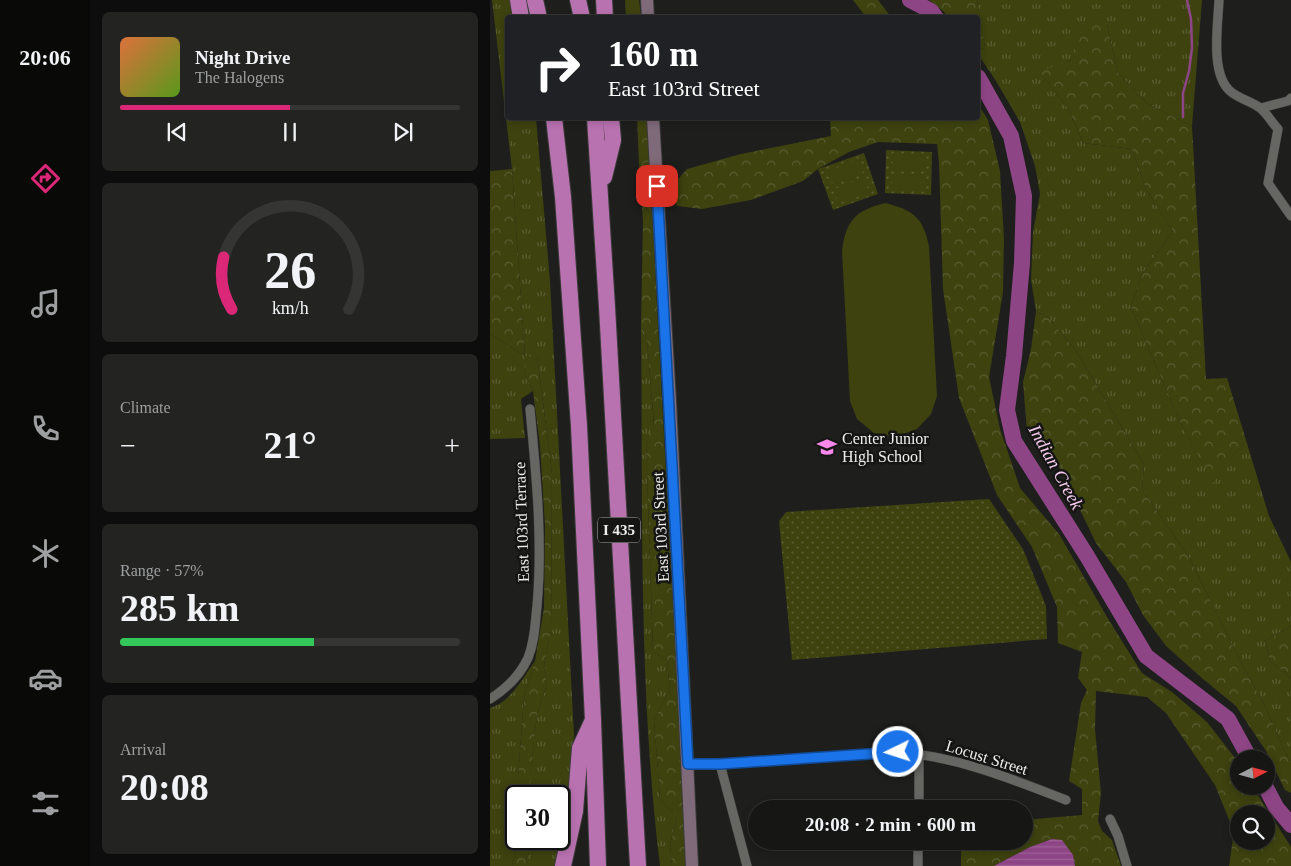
<!DOCTYPE html>
<meta charset="utf-8">
<style>
:root{--surface:#161715;--page:#232422;--text:#f1f3f6;--muted:#9e9fa0;--line:#353634;--accent:#db2777}
body{margin:0;font-family:Georgia,serif;background:var(--page);color:var(--text);height:100vh;display:flex;flex-direction:column;font-size:19px;white-space:nowrap}
*{box-sizing:border-box;margin:0}
p{font-size:16px;color:var(--muted)}
.icon{flex:none;width:28px;height:28px;fill:none;stroke:currentColor;stroke-width:2;stroke-linecap:round;stroke-linejoin:round}
.map{position:relative;flex:1;overflow:hidden}
.details{display:flex;flex-direction:column;gap:12px;padding:12px;background:#0c0d0c;width:400px}
.details>*{flex:none}
.hud{position:absolute;left:15px;top:15px;width:475px;height:105px;border-radius:5px;box-shadow:0 2px 8px #0003,0 0 0 1px var(--line);background:#202124;color:#fff;overflow:hidden}
.needle{width:32px;rotate:84deg}
.fabs{position:absolute;left:740px;top:750px;display:grid;gap:10px}
.fabs a{display:grid;place-items:center;width:45px;height:45px;border-radius:50%;background:var(--surface);box-shadow:0 2px 8px #0003,0 0 0 1px var(--line);font-size:25px}
.speed{position:absolute;left:15px;top:785px;display:flex;gap:10px;font-size:25px;font-weight:700;text-align:center}
.speed>*{display:grid;place-content:center;width:65px;height:65px;border-radius:50%;background:var(--surface);box-shadow:0 2px 8px #0003,0 0 0 1px var(--line);line-height:1}
.speed .limit{border:2px solid #111;border-radius:8px;background:#fff;color:#111}
.pin{position:absolute;display:grid;place-items:center;width:42px;height:42px;color:#fff;margin:-21px;border-radius:10px;box-shadow:0 2px 8px #0006}
.me{position:absolute;width:55px;margin:-28px;rotate:266deg;stroke-linejoin:round;filter:drop-shadow(0 0 4px #0008)}
.turn{display:flex;align-items:center;gap:18px;height:105px;padding:0 20px;font-size:22px}
.turn .icon{width:65px;height:65px;stroke-width:2.5}
.turn b{display:block;font-size:35px;line-height:42px}
.big{font-size:38px;font-weight:700;line-height:1.1}
.details .widget{flex:1;display:flex;flex-direction:column;justify-content:center;gap:8px;min-width:0;padding:0 18px;border-radius:8px;background:var(--page)}
.details .dial{align-items:center;gap:0}
.dial svg{height:130px;overflow:visible;fill:none;stroke:var(--line);stroke-width:7;stroke-linecap:round;text-anchor:middle}
.dial text{fill:var(--text);stroke:none}
.song{display:flex;align-items:center;gap:15px}
.cover{width:60px;height:60px;border-radius:8px;background:linear-gradient(135deg,hsl(20 70% 55%),hsl(90 70% 35%))}
.played{height:5px;border-radius:2px;background:linear-gradient(90deg,var(--accent) 50%,var(--line) 50%)}
.keys{display:flex;justify-content:space-around;direction:ltr}
.heat{display:flex;justify-content:space-between;align-items:center;font-size:28px;direction:ltr}
.charge{height:8px;border-radius:4px;background:linear-gradient(90deg,#34c759 57%,var(--line) 0)}
.trip{position:absolute;left:258px;top:800px;width:285px;height:50px;border-radius:25px;background:var(--surface);box-shadow:0 2px 8px #0003,0 0 0 1px var(--line);font-weight:700;line-height:50px;text-align:center}
main{display:flex;flex:1;min-height:0}
.tabs{display:flex;flex-direction:column;width:90px;justify-content:space-around;align-items:center;background:#090908;color:var(--muted)}
.tabs .icon{width:35px;height:35px}
.tabs .on{color:var(--accent)}
.tabs b{font-size:22px;color:var(--text)}
.map>svg:first-child{display:block}
.grass{fill:url(#grass-tufts)}
.forest{fill:url(#forest-crowns);fill-rule:evenodd}
.park{fill:url(#park-dots)}
.garden{fill:#3d420f}
.water{fill:url(#water-rules)}
.lines{fill:none;stroke-linecap:round;stroke-linejoin:round}
.stream{stroke:#8e4586;stroke-width:2.5}
.river{stroke:#8e4586;stroke-width:16}
.street-casing{stroke:#3b3c3a;stroke-width:10}
.secondary-casing{stroke:#3b3c3a;stroke-width:14}
.highway-casing{stroke:#3b3c3a;stroke-width:18}
.street{stroke:#666663;stroke-width:9}
.secondary{stroke:#7f6a7a;stroke-width:12}
.highway{stroke:#b972b0;stroke-width:16}
.route-casing{stroke:#114b97;stroke-width:12}
.route{stroke:#1a73e8;stroke-width:9}
.labels{text-anchor:middle;stroke-width:5;stroke-linejoin:round;paint-order:stroke}
.shield{fill:#151513;stroke:#adaeac;stroke-width:1}
.shield-label{font-size:15px;font-weight:bold;fill:#eeefed}
.poi-label{font-size:16px;fill:#eeefed;stroke:#151513;text-anchor:start}
.street-label{font-size:16px;fill:#eeefed;stroke:#151513}
.water-label{font-size:18px;font-style:italic;fill:#f5ccee;stroke:#151513}
</style>
<main>
<nav class="tabs">
<b>20:06</b>
<svg class="icon on" aria-label="directions" viewBox="0 0 24 24"><path d="M12 3l9 9-9 9-9-9zM9 14v-3h6M13 9l2 2-2 2"/></svg>
<svg class="icon" aria-label="music" viewBox="0 0 24 24"><path d="M9 18V5l10-2v13"/><circle cx="6" cy="18" r="3"/><circle cx="16" cy="16" r="3"/></svg>
<svg class="icon" aria-label="phone" viewBox="0 0 24 24"><path d="M5 4h4l2 5-3 2q2 4 5 5l2-3 5 2v4C11 20 4 13 5 4z"/></svg>
<svg class="icon" aria-label="climate" viewBox="0 0 24 24"><path d="M12 3v18M4 7l16 10M4 17L20 7"/></svg>
<svg class="icon" aria-label="car" viewBox="0 0 24 24"><path d="M5 17H2v-5l4-1 3-4h7l3 4 3 1v5h-3M9 17h6M6 11h13"/><circle cx="7" cy="17" r="2"/><circle cx="17" cy="17" r="2"/></svg>
<svg class="icon" aria-label="filters" viewBox="0 0 24 24"><path d="M4 7h16M4 17h16"/><circle cx="9" cy="7" r="2"/><circle cx="15" cy="17" r="2"/></svg>
</nav>
<section class="details">
<div class="widget">
<div class="song"><i class="cover"></i><div><b>Night Drive</b><p>The Halogens</p></div></div>
<div class="played"></div>
<div class="keys"><svg class="icon" aria-label="previous" viewBox="0 0 24 24"><path d="M18 5L8 12l10 7zM5 5v14"/></svg><svg class="icon" aria-label="pause" viewBox="0 0 24 24"><path d="M8 5v14M16 5v14"/></svg><svg class="icon" aria-label="next" viewBox="0 0 24 24"><path d="M6 5l10 7-10 7zM19 5v14"/></svg></div>
</div>
<div class="widget dial"><svg viewBox="0 0 100 80">
<path d="M14 69A42 42 0 1 1 86 69"/>
<path d="M14 69A42 42 0 0 1 9 37" stroke="#db2777"/>
<text x="50" y="56" font-size="32" font-weight="700">26</text>
<text x="50" y="72" font-size="11">km/h</text>
</svg></div>
<div class="widget"><p>Climate</p>
<div class="heat"><a>−</a><b class="big">21°</b><a>+</a></div>
</div>
<div class="widget"><p>Range · 57%</p><b class="big">285 km</b><div class="charge"></div></div>
<div class="widget"><p>Arrival</p><b class="big">20:08</b></div>
</section>
<div class="map">
<svg width="801" height="866" viewBox="0 0 801 866">
<defs>
<pattern id="grass-tufts" width="24" height="20" patternUnits="userSpaceOnUse" patternTransform="scale(1.25)"><rect width="24" height="20" fill="#3d420f"/><path d="M3 7l-1-3M5 7V3M7 7l1-3M15 17l-1-3M17 17v-4M19 17l1-3" fill="none" stroke="#595e32"/></pattern>
<pattern id="forest-crowns" width="20" height="18" patternUnits="userSpaceOnUse" patternTransform="scale(1.25)"><rect width="20" height="18" fill="#3d420f"/><path d="M2 6a3 3 0 1 1 6 0M12 15a3 3 0 1 1 6 0" fill="none" stroke="#595e32"/></pattern>
<pattern id="park-dots" width="8" height="8" patternUnits="userSpaceOnUse" patternTransform="scale(1.25)"><rect width="8" height="8" fill="#3d420f"/><path d="M2 2h.1M6 6h.1" fill="none" stroke="#595e32" stroke-width="1.8" stroke-linecap="round"/></pattern>
<pattern id="water-rules" width="6" height="5" patternUnits="userSpaceOnUse" patternTransform="scale(1.25)"><rect width="6" height="5" fill="#8e4586"/><path d="M0 2.5h6" fill="none" stroke="#9e6097"/></pattern>
</defs>
<rect width="100%" height="100%" fill="#1e1f1c"/>
<path class="grass" d="M2 0H24L28 17 18 18V118H46L60 281 84 735 81 789 67 866H36L38 839H69V796H38V792L47 715 57 684 54 665 61 630 62 473 47 356H36L34 373 43 391 31 399 35 438 0 439V334L35 356 22 169Z
M487 0H712L702 126 658 104 628 73 617 25 581 60 550 73 578 108 593 143 642 149 656 189 683 231 652 274 641 307 690 422 723 482 756 440 779 516 801 562V626L775 641 780 661 801 678V761L794 750 774 704 747 655 700 559 652 489 654 464 586 351 559 318 546 311 541 280 543 232 550 194 545 166 530 122 506 81 488 54V49L495 48Z
M151 325 157 339 164 426 156 439 163 652 177 660 180 690 164 720 170 799 187 818 180 844 182 866H170C148 687 153 505 151 325Z
M45 661 34 697 28 778V796H26V839H29L22 866H0V708C21 702 33 677 45 661Z"/>
<path class="forest" d="M135 0H149L151 17H136Z
M363 0H388L401 17H376Z
M439 0H487L495 48 488 49V18L458 17 453 11Z
M591 23 617 25 628 73 658 104 702 126 716 379 737 378 756 440 723 483 690 422 641 307 652 274 683 231 656 189 642 149 593 143 578 108 549 72 581 60Z
M488 104 498 120 510 171 514 239 513 292 499 377 510 429 530 488 569 534 620 622 652 673 682 692 717 722 745 758 749 764V786H762L801 847V866H739L744 832 725 785 676 713 657 697 606 691 605 729 611 793 608 821 612 831 622 840 631 866H585L583 855 562 839 540 847 504 866H471V841H534V820L592 815V789L579 781 591 703 597 690 588 678 592 652 568 643 567 607 542 547 507 495 469 398 453 289 449 163 447 144 388 142 359 152 328 169 313 181 261 200 212 209 187 206 181 187 197 169 251 154 341 136 340 118H488ZM749 814H776V841H749Z
M147 118H157L197 866H182L180 844 187 818 170 799 164 720 180 690 177 660 163 652 156 438 164 425 157 340 151 325 153 221 149 163Z
M22 169 35 356H47L62 473 61 630 54 665 57 684 47 715 38 796H28V778L34 697 45 661 54 608 55 525 50 446 43 391 34 373 35 356 0 334V171Z
M546 311 559 318 586 351 654 464 652 489 700 559 747 655 774 704 794 750 801 761V793L795 790 776 751 746 706 713 679 676 646 653 615 636 582 606 543 566 460 537 431 533 382 541 349Z
M801 626V678L780 661 775 641Z
M29 839H38L36 866H22Z"/>
<path class="park" d="M396 150 442 152 441 195 395 193Z
M374 153 388 194 343 210 328 169Z
M499 499 533 549 556 606 557 639 302 660 289 521 296 512Z"/>
<path class="garden" d="M403 155 434 156V171L402 170Z
M368 160 373 174 343 185 338 171Z
M402 174 434 176 433 190 402 189Z
M374 178 379 192 349 203 344 189Z
M395 203C423 210 433 217 439 246L446 378 447 396 441 414 427 429 405 437 384 433 367 419 360 401 352 251C356 220 365 211 395 203Z"/>
<path class="water" d="M562 839 572 840 583 855 585 866H504L540 847Z"/>
<g class="lines">
<path class="stream" d="M693 117V93L699 71 702 48 701 19 697 0"/>
<path class="river" d="M420 0 441 11 446 18
M488 77 521 136 534 196 532 263 524 356 517 410 524 441 597 556 656 656 738 719 760 759
M775 786 786 807 801 825"/>
<defs>
<path id="street" d="M729 0C728 25 720 73 740 91 749 99 761 101 770 108 777 113 782 123 788 129L778 183 801 216
M771 108 798 101 801 98
M0 699C16 689 30 675 38 658 45 641 45 623 47 606 53 540 46 474 40 409
M198 764H230L407 752C466 756 522 779 576 800
M230 764 257 866
M429 809V753
M620 819 628 836 637 866
M428 866V841"/>
<path id="secondary" d="M157 0 158 18
M163 118 180 401 202 866"/>
<path id="highway" d="M28 0 31 18
M45 0 49 18
M88 0 92 18
M114 0 115 18
M64 118 73 197 89 426 103 720 108 866
M105 118 117 307 148 866
M114 177 123 140 121 118
M73 866 85 811 90 748 102 722"/>
</defs>
<use href="#street" class="street-casing"/>
<use href="#secondary" class="secondary-casing"/>
<use href="#highway" class="highway-casing"/>
<use href="#street" class="street"/>
<use href="#secondary" class="secondary"/>
<use href="#highway" class="highway"/>
</g>
<g class="lines">
<defs>
<path id="route" d="M167 186 198 764H230L408 752"/>
</defs>
<use href="#route" class="route-casing"/>
<use href="#route" class="route"/>
</g>
<defs>
<symbol id="school-bare" viewBox="-9 -9 18 18"><path d="M0-5L7-2L0 1L-7-2ZM-4 1L0 2.5L4 1V4Q0 6-4 4Z" fill="#f888ea" stroke="#151513" stroke-width="2.5" paint-order="stroke"/></symbol>
</defs>
<g fill-rule="evenodd">
<use href="#school-bare" x="323" y="433" width="28" height="28"/>
</g>
<g class="labels">
<rect class="shield" x="108" y="517.5" width="42" height="25" rx="4"/>
<g class="shield-label">
<text x="129" y="535">I 435</text>
</g>
<g class="poi-label">
<text x="352" y="444">Center Junior<tspan x="352" dy="18">High School</tspan></text>
</g>
<g class="street-label">
<text transform="translate(31 522) rotate(-92)" y="6">East 103rd Terrace</text>
<text transform="translate(170 527) rotate(-93)" y="6">East 103rd Street</text>
<text transform="translate(497 757) rotate(17)" y="6">Locust Street</text>
</g>
<g class="water-label">
<text transform="translate(566 467) rotate(61)" y="6">Indian Creek</text>
</g>
</g>
</svg>
<div class="fabs">
<a><svg class="needle" viewBox="-14 -14 28 28"><path d="M0-13l5 13h-10z" fill="#e53935"/><path d="M0 13l5-13h-10z" fill="#9e9fa0"/></svg></a>
<a><svg class="icon" aria-label="search" viewBox="0 0 24 24"><circle cx="10" cy="10" r="6"/><path d="M15 15l6 6"/></svg></a>
</div>
<div class="speed"><div class="limit">30</div></div>
<div class="pin" style="left:167px;top:186px;background:#d93025"><svg class="icon" aria-label="arrive" viewBox="0 0 24 24"><path d="M6 21V4h12l-3 4 3 4H6"/></svg></div>
<svg class="me" style="left:408px;top:752px" viewBox="-20 -20 40 40"><circle r="17" fill="#1a73e8" stroke="#fff" stroke-width="3"/><path d="M0-11L8 9 0 5-8 9z" fill="#fff"/></svg>
<div class="trip">20:08 · 2 min · 600 m</div>
<div class="hud">
<div class="turn"><svg class="icon" aria-label="right" viewBox="0 0 24 24"><path d="M7 20v-9h11M14 6l5 5-5 5"/></svg><div><b>160 m</b>East 103rd Street</div></div>
</div>
</div>
</main>
